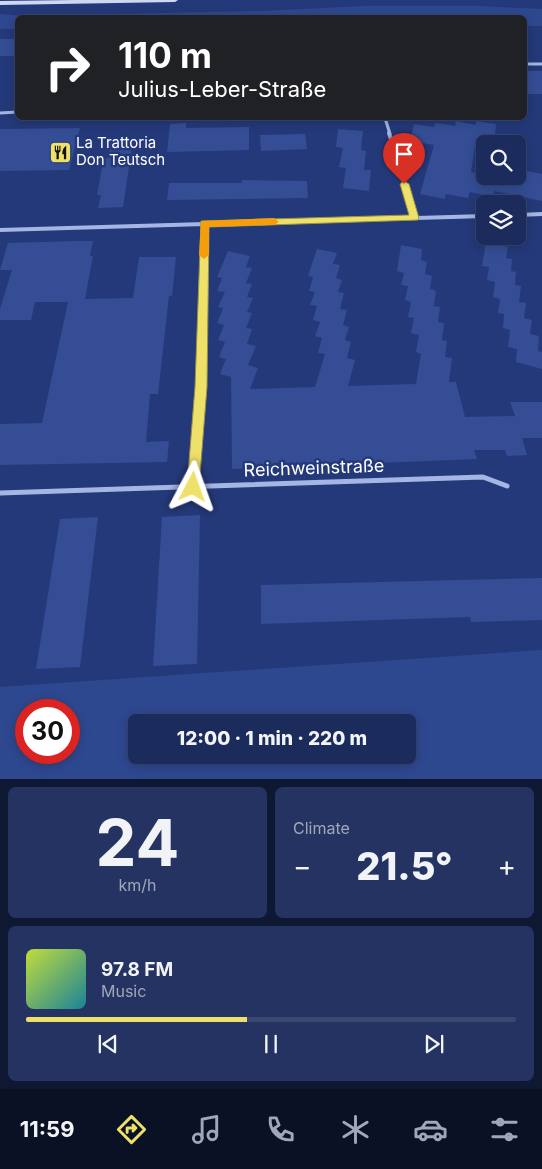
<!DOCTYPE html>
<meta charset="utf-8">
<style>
:root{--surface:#1b2b5b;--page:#243361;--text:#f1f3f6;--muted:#a0a7bb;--line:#394771;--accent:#eee169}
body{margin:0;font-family:Inter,sans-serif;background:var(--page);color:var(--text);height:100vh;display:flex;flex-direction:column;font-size:19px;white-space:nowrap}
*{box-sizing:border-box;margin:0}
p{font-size:16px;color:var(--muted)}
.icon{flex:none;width:28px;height:28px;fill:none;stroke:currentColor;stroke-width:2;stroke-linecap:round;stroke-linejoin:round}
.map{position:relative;height:779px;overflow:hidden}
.panel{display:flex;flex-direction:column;gap:8px;padding:8px;background:#0f1832;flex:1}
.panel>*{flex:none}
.top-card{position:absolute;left:15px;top:15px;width:512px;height:105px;border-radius:8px;box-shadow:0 2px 12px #0003,0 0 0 1px var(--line);background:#202124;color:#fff;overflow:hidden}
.controls{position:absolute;left:476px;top:135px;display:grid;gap:10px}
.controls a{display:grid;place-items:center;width:50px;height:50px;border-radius:8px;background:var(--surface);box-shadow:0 2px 12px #0003,0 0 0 1px var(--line);font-size:25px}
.speed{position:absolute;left:15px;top:699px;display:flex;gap:10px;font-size:25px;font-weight:700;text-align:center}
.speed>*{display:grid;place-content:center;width:65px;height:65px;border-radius:50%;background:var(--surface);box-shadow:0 2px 12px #0003,0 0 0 1px var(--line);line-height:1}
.speed .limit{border:8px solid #d22;background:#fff;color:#111}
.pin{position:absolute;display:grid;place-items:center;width:42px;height:42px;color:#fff;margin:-51px -21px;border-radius:50% 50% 50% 0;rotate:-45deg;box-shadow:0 0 5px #0007}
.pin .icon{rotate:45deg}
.me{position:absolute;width:55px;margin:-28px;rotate:4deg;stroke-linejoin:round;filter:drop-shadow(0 0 4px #0008)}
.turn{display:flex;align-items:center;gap:18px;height:105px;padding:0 20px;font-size:22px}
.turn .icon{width:65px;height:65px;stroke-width:2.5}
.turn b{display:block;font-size:35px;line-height:42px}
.big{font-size:38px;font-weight:800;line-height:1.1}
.panel .card{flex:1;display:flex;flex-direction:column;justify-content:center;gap:8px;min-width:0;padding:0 18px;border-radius:8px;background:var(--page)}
.panel .dial{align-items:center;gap:0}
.dial b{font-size:65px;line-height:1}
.song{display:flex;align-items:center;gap:15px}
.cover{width:60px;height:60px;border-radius:8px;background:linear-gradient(135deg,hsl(70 70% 55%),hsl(190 70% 35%))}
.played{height:5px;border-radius:2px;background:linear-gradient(90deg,var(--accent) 45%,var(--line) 45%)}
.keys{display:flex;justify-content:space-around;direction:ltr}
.heat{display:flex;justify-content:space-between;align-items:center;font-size:28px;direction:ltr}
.panel .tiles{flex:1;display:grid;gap:8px;grid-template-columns:1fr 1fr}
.card:last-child{grid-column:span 2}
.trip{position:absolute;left:128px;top:714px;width:288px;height:50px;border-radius:8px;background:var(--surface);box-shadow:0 2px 12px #0003,0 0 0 1px var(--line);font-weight:800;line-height:50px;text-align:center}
.menu{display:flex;height:80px;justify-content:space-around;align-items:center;background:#0b1124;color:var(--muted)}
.menu .icon{width:35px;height:35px}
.menu .on{color:var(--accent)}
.menu b{font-size:22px;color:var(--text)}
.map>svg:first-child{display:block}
.green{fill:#2e4890;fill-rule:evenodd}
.building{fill:#344d95}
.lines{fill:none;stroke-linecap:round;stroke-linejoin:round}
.street-far2{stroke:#a5b6e4;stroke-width:3}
.street-far1{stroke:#a5b6e4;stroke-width:4}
.street{stroke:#a5b6e4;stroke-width:5}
.secondary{fill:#ced8f4;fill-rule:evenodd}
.route{fill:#eee169;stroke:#9b9244}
.slow{fill:#f59e0b}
.labels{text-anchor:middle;stroke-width:5;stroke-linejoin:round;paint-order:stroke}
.far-poi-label{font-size:15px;fill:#fff;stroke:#243979;text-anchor:start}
.street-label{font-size:18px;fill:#fff;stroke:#243979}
</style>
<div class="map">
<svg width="542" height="779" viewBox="0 0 542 779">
<rect width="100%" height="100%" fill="#243979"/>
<path class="green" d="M365 6H479L542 9V26H525V18H18L17 29H0V14L24 16 260 11Z
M542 650V779H0V687ZM26 710H69V752H26ZM136 722H406V755H136Z"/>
<path class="building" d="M0 39H18V56H0Z
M525 71H542V94H525Z
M456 121 476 125V121L496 124 494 143 476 139 471 172 485 175V176H518V169L542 174V201L494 191 493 197 470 192 468 198 446 194 445 199 420 194 434 145 410 141 414 124 434 127 435 123 455 126Z
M186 123V128L249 127V150L167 152 170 124Z
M80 128 69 170 0 171V129Z
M338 129 363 131 361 150 366 151 364 170H371L369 191 343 188 346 168 339 167 343 148 336 147Z
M305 134 307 149 261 151 260 135Z
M110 146H132L123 207 98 208 101 195H97L102 167 105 158H108Z
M242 180 307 181 308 198 167 200 169 183H242Z
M78 241H93L90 256H93L85 299 133 298 139 257H176L172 296H169L158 394H150L146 442 169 441 167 462 0 465V424L42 423 68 302H35L31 320H0V309L12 270H0L8 243Z
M486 242 508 247 506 258 512 259 511 271 516 272 515 285 521 286 519 302 526 303 524 318 532 320 530 334 539 336 538 351 542 352V369L516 362 517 349 508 347 510 330 503 328 504 314 498 313 500 299 493 297 495 282 487 280 489 267 482 266Z
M401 245 422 249 421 260 427 262 425 274 432 276 430 289 436 291 434 306 440 307 438 322 444 323 442 340 447 341 445 357 452 358 449 382H456L465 417 515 416 510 402H542V438H522L527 455 507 456 505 450H474L477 459 232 469 231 377 220 374 226 359 219 357 225 342 218 340 224 325 217 323 223 308 218 307 225 292 217 291 222 278 217 277 228 251 250 256 246 267 252 268 246 283 252 284 247 297 253 298 247 312 252 313 246 328 252 329 247 344 256 346 248 365 258 368 250 389 315 387 325 354 318 353 322 338 315 336 320 322 313 320 317 306 310 305 315 292 309 291 313 277 308 276 317 249 337 253 333 264 340 265 336 278 342 280 338 292 344 293 340 309 347 310 343 325 349 327 345 340 351 342 347 358 355 360 348 386 416 384 421 354 416 352 419 335 411 333 414 318 408 317 411 302 405 300 408 286 401 285 404 273 397 271Z
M200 515 197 664 153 666 162 517Z
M98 517 80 667 36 669 60 519Z
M542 578V620L471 622 470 617 261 624V585Z"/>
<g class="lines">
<path class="street-far2" d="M525 64H542
M0 113 18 112
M385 118 390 134"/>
<path class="street-far1" d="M389 133 415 218
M518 215 542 214
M0 230 485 216
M203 302 204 224"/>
<path class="street" d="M193 487 201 387 203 300
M0 493 483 477 507 486"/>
<path class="secondary" d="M75 0H178L175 2 0 5V1Z"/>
</g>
<path class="route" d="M404 181 409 184 419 218 418 220 209 227 207 387 199 487 198 491 193 493 189 491 187 487 195 387 201 221 409 215 400 184Z"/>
<path class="slow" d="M274 218 279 222 274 225 209 227V255L204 259 199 255 201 221Z"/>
<defs>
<symbol id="restaurant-square" viewBox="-11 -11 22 22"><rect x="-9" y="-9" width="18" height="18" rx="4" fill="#eee169" stroke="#243979"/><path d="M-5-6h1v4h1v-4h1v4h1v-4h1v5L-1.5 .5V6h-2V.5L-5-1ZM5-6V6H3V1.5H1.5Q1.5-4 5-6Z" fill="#111"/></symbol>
</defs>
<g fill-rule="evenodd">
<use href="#restaurant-square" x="48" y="140" width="25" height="25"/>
</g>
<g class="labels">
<g class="far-poi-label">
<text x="76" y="148">La Trattoria<tspan x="76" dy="17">Don Teutsch</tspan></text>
</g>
<g class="street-label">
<text transform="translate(314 468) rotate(-2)" y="6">Reichweinstraße</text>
</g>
</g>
</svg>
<div class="controls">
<a><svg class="icon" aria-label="search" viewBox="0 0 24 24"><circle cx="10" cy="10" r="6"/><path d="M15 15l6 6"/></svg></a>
<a><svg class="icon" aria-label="layers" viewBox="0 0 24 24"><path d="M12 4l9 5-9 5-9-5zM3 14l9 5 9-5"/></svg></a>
</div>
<div class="speed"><div class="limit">30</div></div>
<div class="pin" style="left:404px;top:184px;background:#d93025"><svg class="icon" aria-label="arrive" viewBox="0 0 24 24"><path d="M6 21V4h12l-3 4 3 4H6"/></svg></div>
<svg class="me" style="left:193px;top:487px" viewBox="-20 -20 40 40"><path d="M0-17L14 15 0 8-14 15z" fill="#eee169" stroke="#fff" stroke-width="4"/></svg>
<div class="trip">12:00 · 1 min · 220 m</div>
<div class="top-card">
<div class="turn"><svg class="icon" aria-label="right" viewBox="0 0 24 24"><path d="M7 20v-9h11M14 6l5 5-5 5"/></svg><div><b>110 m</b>Julius-Leber-Straße</div></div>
</div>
</div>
<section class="panel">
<div class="tiles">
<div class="card dial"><b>24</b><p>km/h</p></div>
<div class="card"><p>Climate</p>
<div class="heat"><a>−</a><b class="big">21.5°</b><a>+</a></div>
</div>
<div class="card">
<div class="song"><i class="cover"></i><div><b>97.8 FM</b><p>Music</p></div></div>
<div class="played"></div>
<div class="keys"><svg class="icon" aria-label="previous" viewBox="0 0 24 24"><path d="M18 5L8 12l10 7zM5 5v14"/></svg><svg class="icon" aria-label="pause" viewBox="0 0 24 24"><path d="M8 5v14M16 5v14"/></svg><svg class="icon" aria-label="next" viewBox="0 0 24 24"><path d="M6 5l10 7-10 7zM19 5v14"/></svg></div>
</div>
</div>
</section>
<nav class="menu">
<b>11:59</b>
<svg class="icon on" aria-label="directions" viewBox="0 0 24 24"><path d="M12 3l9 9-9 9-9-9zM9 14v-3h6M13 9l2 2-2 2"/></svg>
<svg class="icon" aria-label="music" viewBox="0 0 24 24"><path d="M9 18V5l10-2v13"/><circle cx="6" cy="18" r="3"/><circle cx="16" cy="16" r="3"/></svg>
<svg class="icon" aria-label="phone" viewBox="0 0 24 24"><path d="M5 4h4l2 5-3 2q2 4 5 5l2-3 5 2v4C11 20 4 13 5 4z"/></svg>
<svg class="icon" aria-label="climate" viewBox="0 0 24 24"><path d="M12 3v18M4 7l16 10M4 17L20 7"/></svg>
<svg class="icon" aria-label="car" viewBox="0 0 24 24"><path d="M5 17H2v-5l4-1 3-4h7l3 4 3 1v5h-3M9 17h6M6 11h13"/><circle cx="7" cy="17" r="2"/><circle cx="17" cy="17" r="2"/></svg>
<svg class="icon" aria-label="filters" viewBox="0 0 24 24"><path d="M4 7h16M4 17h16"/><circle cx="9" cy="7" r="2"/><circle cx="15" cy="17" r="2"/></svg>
</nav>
